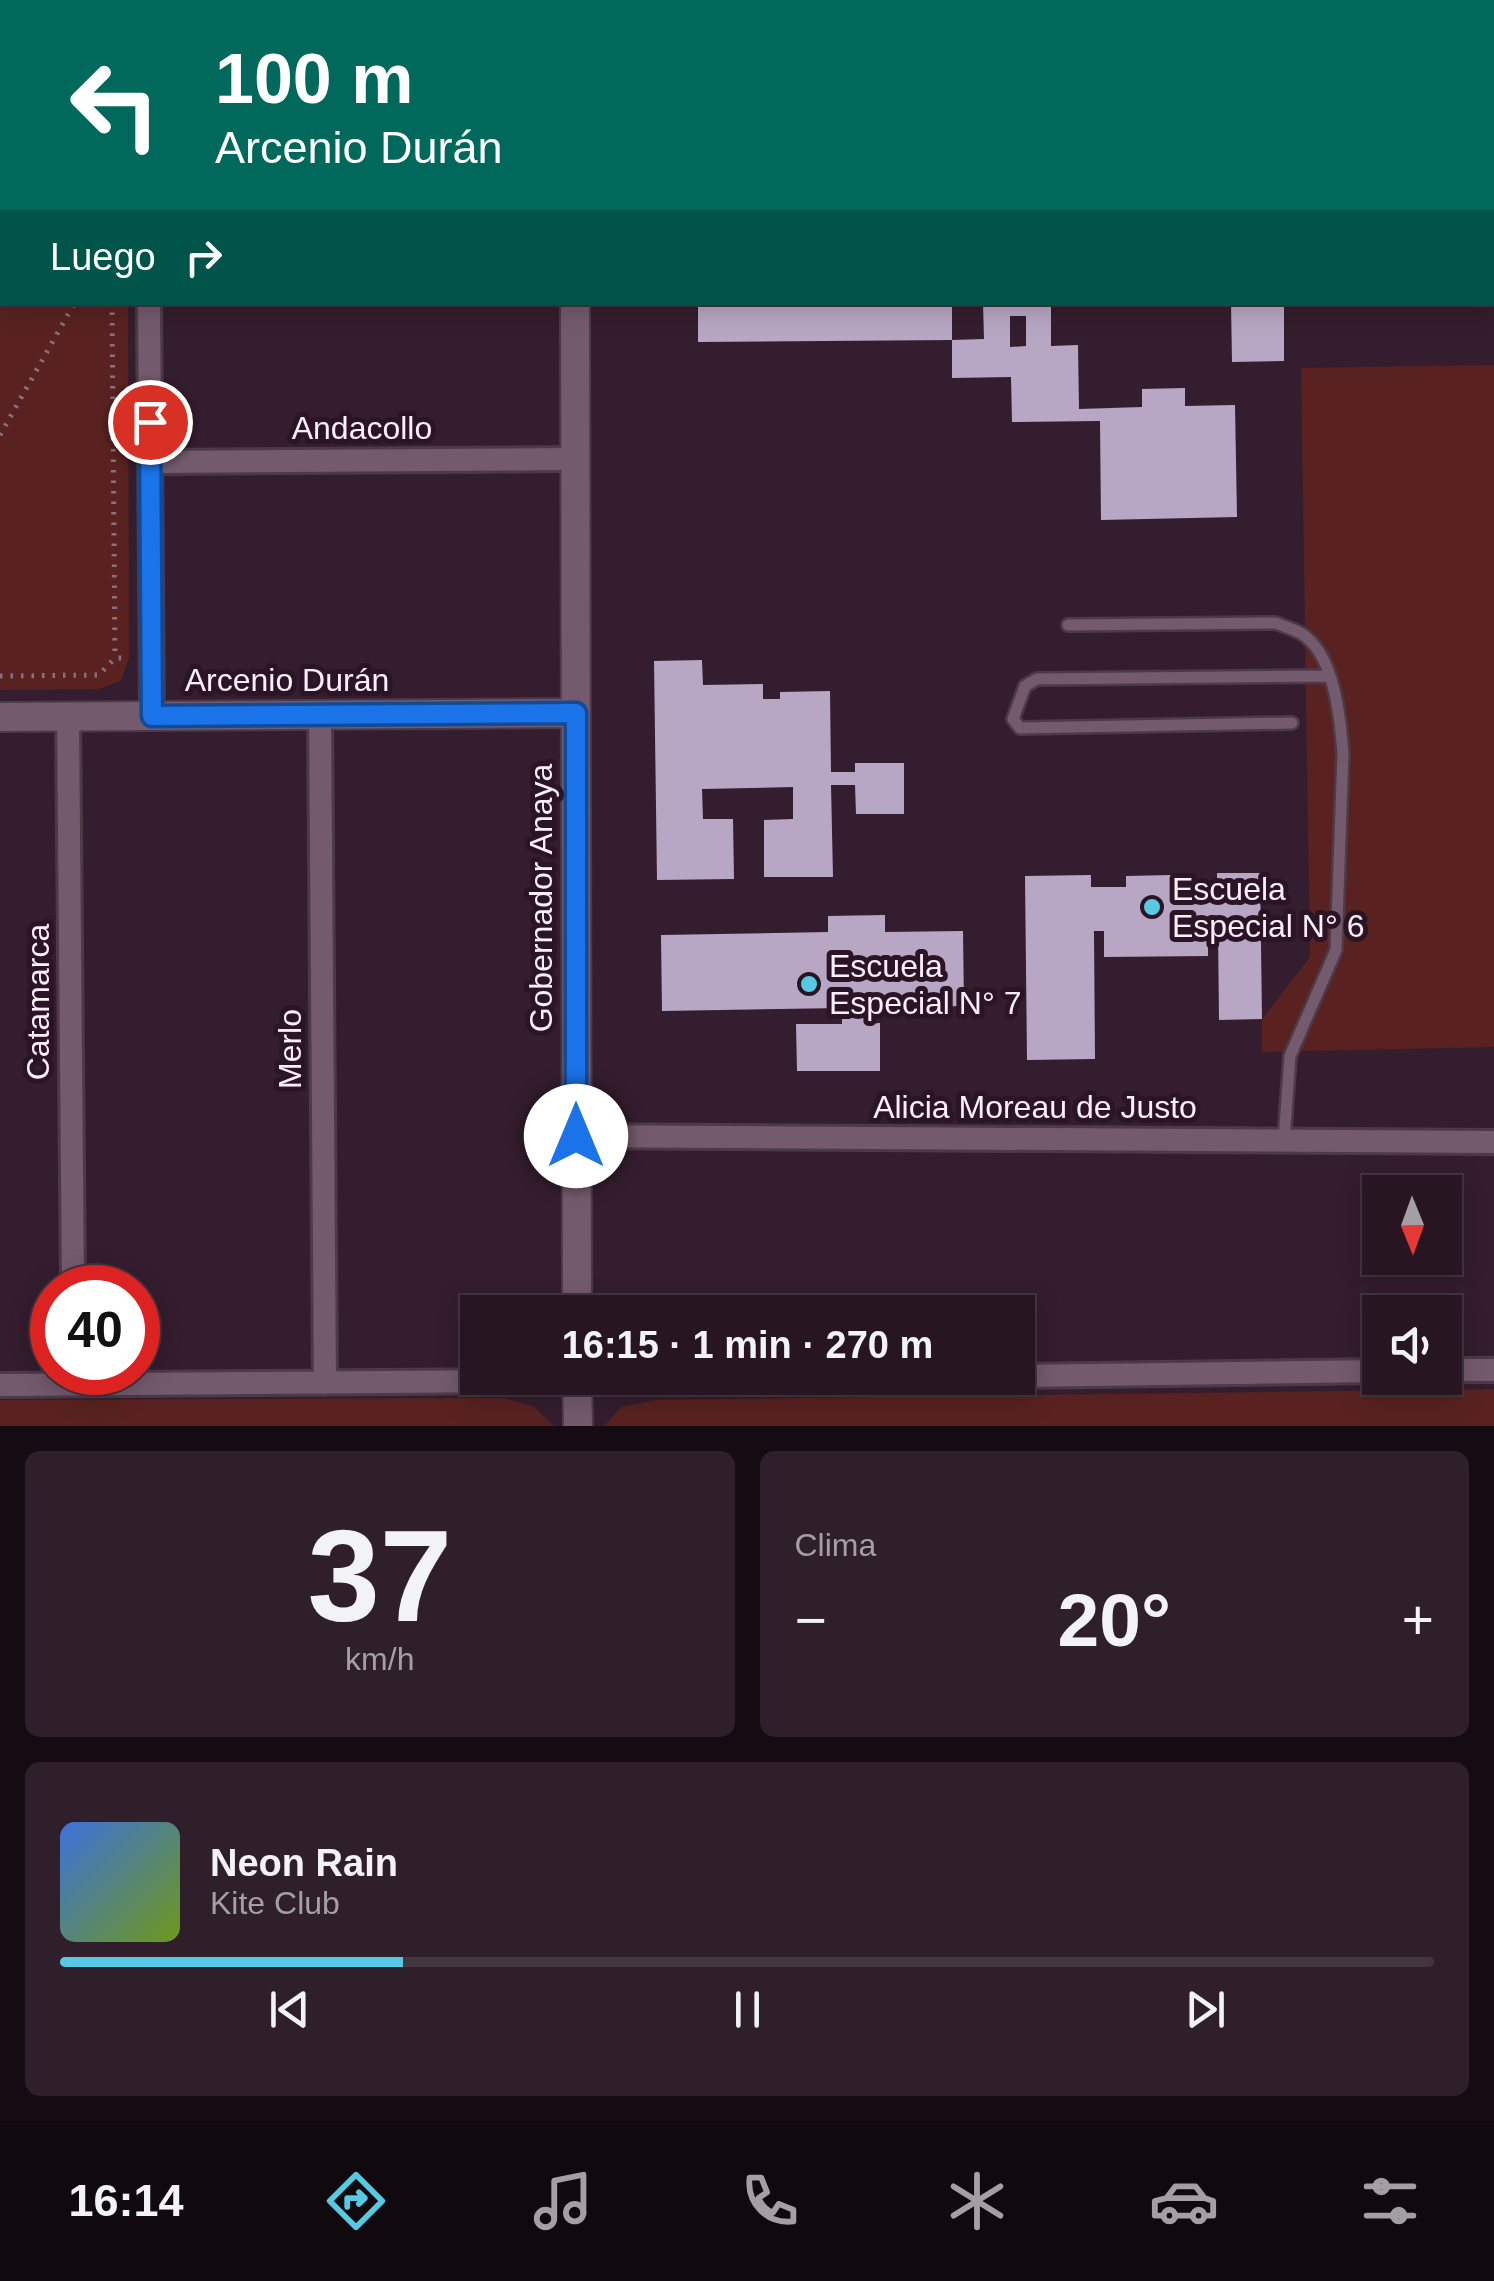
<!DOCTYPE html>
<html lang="es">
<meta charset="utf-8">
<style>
:root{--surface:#271622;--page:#2f1f2a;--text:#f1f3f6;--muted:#a49fa5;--line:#433540;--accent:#57c9e2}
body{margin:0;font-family:Arial,sans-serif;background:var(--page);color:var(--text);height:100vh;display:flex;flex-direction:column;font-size:38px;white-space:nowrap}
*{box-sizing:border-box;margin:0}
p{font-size:32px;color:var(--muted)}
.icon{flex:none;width:55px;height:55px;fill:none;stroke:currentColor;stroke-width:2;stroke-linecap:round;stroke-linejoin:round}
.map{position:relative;height:1426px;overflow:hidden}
.side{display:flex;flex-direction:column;gap:25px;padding:25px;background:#150c13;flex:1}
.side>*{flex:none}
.hud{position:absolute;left:0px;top:0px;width:1495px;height:305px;box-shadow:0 5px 25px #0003,0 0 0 2px var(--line);background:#00695c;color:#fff;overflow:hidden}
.needle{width:65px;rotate:179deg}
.fabs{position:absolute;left:1362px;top:1175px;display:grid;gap:20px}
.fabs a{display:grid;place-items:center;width:100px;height:100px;border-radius:0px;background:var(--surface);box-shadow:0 5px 25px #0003,0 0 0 2px var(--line);font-size:50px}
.speed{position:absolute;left:30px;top:1265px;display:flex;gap:20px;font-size:50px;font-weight:700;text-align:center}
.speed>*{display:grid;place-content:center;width:130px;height:130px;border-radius:50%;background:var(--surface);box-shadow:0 5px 25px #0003,0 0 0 2px var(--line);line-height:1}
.speed .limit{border:15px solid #d22;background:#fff;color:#111}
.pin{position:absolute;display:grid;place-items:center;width:85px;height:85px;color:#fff;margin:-42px;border:5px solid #fff;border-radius:50%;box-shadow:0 2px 10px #0007}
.me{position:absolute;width:110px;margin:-55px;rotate:0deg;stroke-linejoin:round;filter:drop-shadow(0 0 8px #0008)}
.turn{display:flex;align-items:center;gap:35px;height:210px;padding:0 50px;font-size:45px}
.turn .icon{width:130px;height:130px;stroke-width:2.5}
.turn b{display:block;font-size:70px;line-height:85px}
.then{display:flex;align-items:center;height:95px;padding:0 50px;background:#0003;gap:20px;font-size:38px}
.big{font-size:75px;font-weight:600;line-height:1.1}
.side .tile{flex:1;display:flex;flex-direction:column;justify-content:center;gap:15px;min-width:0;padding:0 35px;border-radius:15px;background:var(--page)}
.side .dial{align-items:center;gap:0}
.dial b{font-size:130px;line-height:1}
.song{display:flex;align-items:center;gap:30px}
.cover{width:120px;height:120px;border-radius:15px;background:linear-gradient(135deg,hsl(220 70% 55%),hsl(80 70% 35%))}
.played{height:10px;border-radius:5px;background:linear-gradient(90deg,var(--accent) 25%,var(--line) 25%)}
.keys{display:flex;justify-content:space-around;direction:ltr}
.heat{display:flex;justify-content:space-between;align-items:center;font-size:55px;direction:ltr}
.side .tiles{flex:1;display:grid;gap:25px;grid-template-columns:1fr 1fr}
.tile:last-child{grid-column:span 2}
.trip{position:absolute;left:460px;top:1295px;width:575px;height:100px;border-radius:0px;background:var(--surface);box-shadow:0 5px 25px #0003,0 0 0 2px var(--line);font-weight:600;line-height:100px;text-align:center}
.tab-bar{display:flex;height:160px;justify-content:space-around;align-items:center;background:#10090e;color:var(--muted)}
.tab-bar .icon{width:70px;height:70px}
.tab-bar .active{color:var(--accent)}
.tab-bar b{font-size:45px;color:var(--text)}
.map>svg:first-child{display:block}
.green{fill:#592220}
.building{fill:#b8a7c4;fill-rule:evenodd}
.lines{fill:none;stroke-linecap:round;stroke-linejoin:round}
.service-casing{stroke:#4d3a48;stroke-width:16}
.minor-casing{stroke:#4d3a48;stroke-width:28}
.tertiary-casing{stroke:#4d3a48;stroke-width:32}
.path{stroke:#867281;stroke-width:5;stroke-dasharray:2.5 8;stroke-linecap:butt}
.service{stroke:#745a6d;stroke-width:11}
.minor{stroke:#745a6d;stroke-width:22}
.tertiary{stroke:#745a6d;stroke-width:28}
.route-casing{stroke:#114b97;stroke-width:25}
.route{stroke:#1a73e8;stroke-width:18}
.poi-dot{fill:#57c9e2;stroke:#2a1425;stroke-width:4}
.labels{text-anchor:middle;stroke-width:10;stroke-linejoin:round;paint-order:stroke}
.street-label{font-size:32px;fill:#feeef9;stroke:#2a1425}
.poi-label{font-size:32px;fill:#feeef9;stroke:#2a1425;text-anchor:start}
</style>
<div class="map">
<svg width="1494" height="1426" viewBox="0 0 1494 1426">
<rect width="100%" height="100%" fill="#341d2e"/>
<path class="green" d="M0 230 2 302 128 303 129 658 121 681 98 689 0 690Z
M1494 365V1047L1262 1052V1019L1310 957 1301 368Z
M1494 1389V1426H604L621 1407 657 1400Z
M503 1398 533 1406 554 1426H0V1400Z"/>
<path class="building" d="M698 302H952V340L698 342Z
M983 302H1051V346L1078 345 1079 409 1142 407V389L1185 388V406L1235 405 1237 517 1101 520 1100 421 1012 422 1011 377 952 378V340L984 339ZM1010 316H1026V346L1010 347Z
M1231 302H1284V361L1232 362Z
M702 660 703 685 763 684V699H780V692L830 691 831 772H855V763H904V814H856L855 785H831L833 877H764V820L793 819V787L702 789 703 819H733L734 879 657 880 654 661Z
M1217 873H1260L1262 1019 1219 1020 1218 929 1208 930V956L1104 957V931H1094L1095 1059 1027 1060 1025 876 1091 875V887H1126V876L1171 875 1170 887 1217 886Z
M885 915V932L963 931 964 1006 864 1008 865 1024 880 1023V1071H797L796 1024H842V1008L662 1011 661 935 828 932V916Z"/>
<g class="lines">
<defs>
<path id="service" d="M290 0V2
M1034 0V2
M1288 0V2
M1068 625 1276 623C1285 627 1299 630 1306 637 1335 660 1340 718 1343 753L1336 950 1290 1056 1284 1141
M1292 723 1020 728 1013 719 1025 686 1037 679 1327 676"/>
<path id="minor" d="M147 0V2
M0 209H2
M149 302 152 716
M150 462 575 459
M320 715 325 1383
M68 716 73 1288
M577 1136 1494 1142
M1445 1370H1494
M1018 1376 1380 1371
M0 1385 885 1378"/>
<path id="tertiary" d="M574 0V2
M575 302 577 1312
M0 717 575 713
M577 1378 578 1426"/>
</defs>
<use href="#service" class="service-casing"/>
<use href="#minor" class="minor-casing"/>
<use href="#tertiary" class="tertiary-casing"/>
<path class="path" d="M0 246H2
M112 302 115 658
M0 435 75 302
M0 676 99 675 115 658H129"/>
<use href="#service" class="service"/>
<use href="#minor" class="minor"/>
<use href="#tertiary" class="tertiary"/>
</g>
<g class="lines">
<defs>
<path id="route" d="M150 422 152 716 576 713V1136"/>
</defs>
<use href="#route" class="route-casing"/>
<use href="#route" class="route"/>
</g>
<g class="poi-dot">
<circle cx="1152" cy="907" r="10"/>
<circle cx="809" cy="984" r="10"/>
</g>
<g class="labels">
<g class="street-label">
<text x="362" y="439">Andacollo</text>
<text x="287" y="691">Arcenio Durán</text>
<text transform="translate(541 898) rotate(-90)" y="11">Gobernador Anaya</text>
<text transform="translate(38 1002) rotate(-90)" y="11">Catamarca</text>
<text transform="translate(290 1049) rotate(-90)" y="11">Merlo</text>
<text x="1035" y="1118">Alicia Moreau de Justo</text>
</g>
<g class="poi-label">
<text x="1172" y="900">Escuela<tspan x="1172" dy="37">Especial N° 6</tspan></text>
<text x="829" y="977">Escuela<tspan x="829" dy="37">Especial N° 7</tspan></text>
</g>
</g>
</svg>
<div class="fabs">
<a><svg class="needle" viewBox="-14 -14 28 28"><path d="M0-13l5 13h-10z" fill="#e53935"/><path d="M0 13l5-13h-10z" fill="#a49fa5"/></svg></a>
<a><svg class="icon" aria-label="sound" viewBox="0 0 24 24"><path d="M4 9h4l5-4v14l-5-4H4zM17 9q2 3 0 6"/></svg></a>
</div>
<div class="speed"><div class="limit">40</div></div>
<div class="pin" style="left:150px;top:422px;background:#d93025"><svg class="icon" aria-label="arrive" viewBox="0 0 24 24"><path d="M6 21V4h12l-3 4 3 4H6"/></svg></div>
<svg class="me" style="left:576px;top:1136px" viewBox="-20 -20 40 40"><circle r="19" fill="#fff"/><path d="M0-13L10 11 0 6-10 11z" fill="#1a73e8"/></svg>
<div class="trip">16:15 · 1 min · 270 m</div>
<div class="hud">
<div class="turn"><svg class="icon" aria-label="left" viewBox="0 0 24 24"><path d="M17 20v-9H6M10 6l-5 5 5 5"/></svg><div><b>100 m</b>Arcenio Durán</div></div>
<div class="then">Luego<svg class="icon" aria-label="right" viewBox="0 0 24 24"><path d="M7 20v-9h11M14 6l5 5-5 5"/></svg></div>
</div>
</div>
<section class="side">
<div class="tiles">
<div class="tile dial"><b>37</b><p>km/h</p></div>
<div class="tile"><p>Clima</p>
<div class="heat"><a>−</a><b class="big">20°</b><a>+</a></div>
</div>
<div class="tile">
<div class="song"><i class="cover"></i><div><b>Neon Rain</b><p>Kite Club</p></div></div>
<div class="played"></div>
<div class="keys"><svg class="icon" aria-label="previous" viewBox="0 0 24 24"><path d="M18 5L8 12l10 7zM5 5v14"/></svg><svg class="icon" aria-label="pause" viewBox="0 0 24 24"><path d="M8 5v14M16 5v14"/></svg><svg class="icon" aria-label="next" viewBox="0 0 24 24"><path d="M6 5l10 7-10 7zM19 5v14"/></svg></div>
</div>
</div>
</section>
<nav class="tab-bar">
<b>16:14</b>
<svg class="icon active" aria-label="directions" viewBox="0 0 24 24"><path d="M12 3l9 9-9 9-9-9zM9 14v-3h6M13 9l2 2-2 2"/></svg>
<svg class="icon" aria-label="music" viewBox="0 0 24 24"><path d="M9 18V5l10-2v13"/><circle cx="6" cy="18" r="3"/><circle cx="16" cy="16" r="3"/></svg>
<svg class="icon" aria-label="phone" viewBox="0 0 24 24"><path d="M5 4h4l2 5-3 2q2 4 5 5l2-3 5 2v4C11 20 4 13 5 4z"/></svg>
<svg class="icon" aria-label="climate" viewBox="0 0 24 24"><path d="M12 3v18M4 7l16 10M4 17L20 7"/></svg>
<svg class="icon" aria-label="car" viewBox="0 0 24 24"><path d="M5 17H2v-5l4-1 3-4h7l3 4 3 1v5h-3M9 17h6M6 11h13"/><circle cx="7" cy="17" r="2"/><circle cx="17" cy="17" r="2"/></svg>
<svg class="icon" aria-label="filters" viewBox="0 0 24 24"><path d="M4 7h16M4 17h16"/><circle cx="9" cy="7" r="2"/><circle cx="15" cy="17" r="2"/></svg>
</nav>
